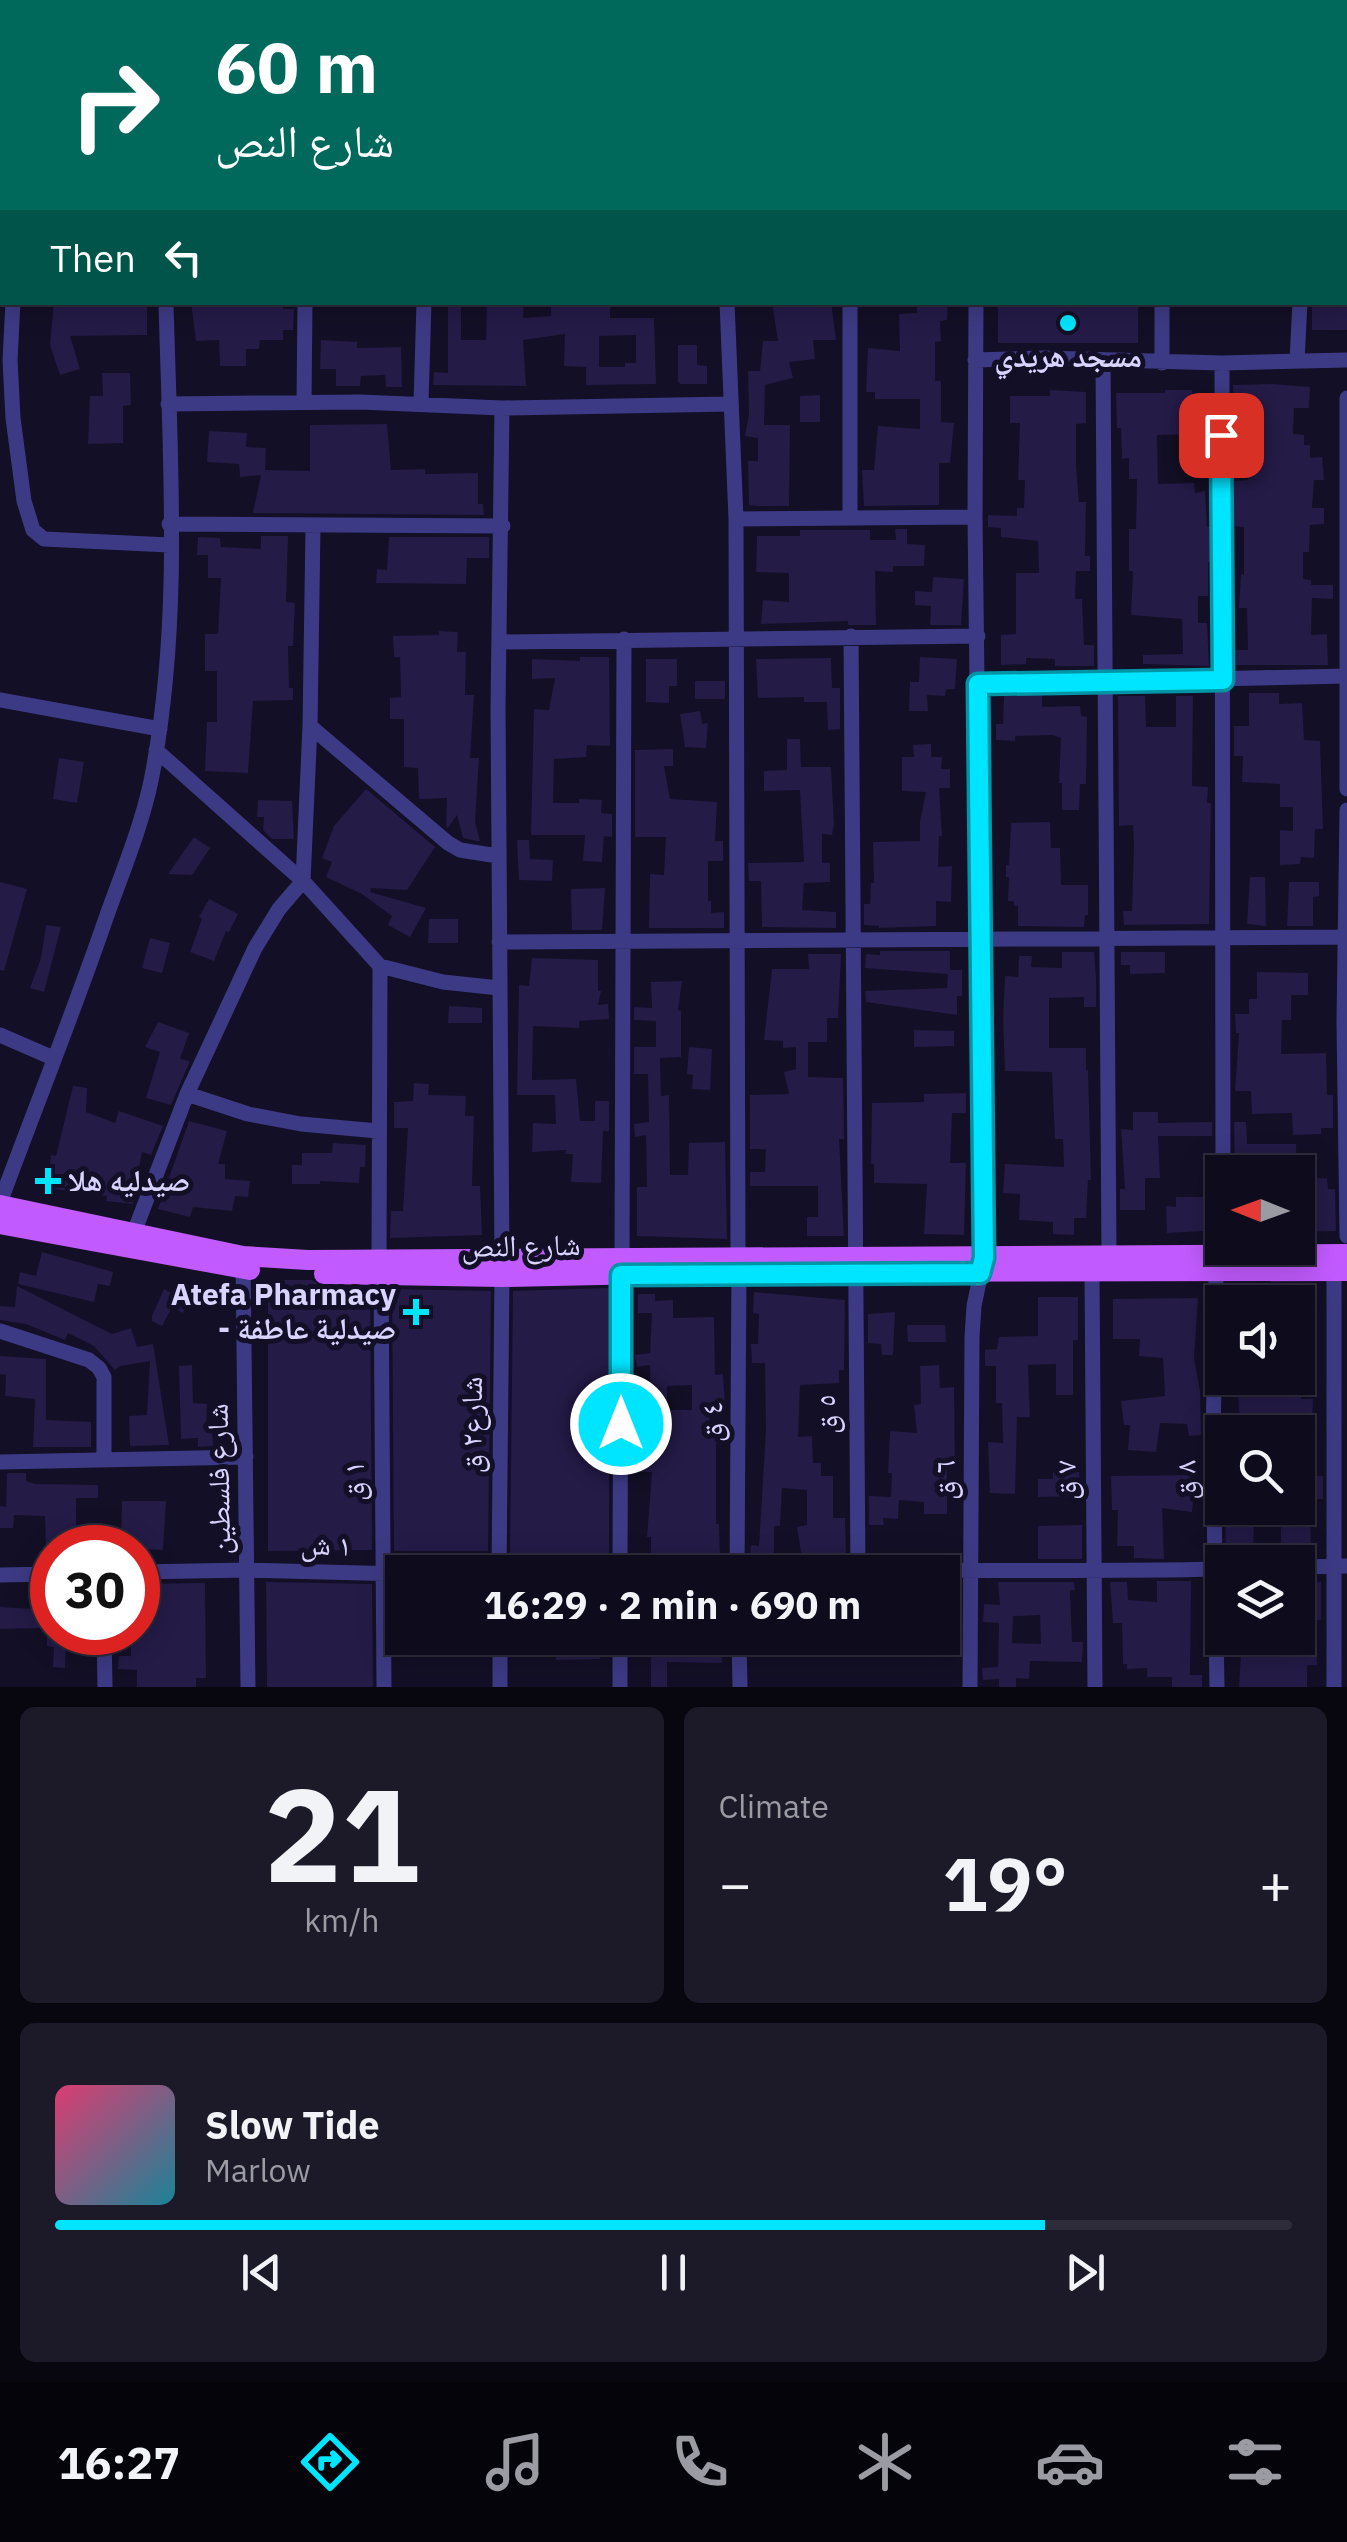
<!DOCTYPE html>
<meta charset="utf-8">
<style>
:root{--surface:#0e0b1c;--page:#1c1929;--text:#f1f3f6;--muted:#9b9ba3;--line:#2e2b3b;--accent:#00e5ff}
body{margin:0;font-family:"IBM Plex Sans","Noto Naskh Arabic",sans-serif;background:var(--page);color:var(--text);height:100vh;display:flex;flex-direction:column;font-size:38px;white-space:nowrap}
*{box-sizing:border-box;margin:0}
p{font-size:32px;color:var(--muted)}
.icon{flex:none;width:55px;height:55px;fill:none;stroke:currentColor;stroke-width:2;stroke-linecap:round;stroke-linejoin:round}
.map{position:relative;height:1687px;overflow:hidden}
.drawer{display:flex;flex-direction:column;gap:20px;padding:20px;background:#08060f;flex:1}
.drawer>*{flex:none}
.guide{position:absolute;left:0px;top:0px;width:1348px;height:305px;box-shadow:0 5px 25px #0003,0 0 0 2px var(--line);background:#00695c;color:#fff;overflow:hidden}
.needle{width:65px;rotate:271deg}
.fabs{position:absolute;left:1205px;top:1155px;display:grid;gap:20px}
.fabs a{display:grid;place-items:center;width:110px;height:110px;border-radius:0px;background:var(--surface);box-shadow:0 5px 25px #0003,0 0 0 2px var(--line);font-size:50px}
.speed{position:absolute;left:30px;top:1525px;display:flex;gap:20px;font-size:50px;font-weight:700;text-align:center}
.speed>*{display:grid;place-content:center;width:130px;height:130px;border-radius:50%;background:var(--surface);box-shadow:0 5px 25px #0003,0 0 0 2px var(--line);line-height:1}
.speed .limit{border:15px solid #d22;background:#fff;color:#111}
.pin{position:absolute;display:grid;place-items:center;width:85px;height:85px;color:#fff;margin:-42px;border-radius:20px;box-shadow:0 5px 15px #0006}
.me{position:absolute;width:110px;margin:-55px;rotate:0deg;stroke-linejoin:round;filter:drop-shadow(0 0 8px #0008)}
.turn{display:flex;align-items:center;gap:35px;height:210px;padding:0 50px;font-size:45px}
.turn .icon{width:130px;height:130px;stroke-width:2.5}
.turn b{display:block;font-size:70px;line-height:85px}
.then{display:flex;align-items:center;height:95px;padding:0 50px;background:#0003;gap:20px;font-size:38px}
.big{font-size:75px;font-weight:700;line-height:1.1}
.drawer .tile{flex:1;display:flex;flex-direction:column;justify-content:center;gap:15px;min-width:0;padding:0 35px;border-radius:15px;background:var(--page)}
.drawer .dial{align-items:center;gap:0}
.dial b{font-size:130px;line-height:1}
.song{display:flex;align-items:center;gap:30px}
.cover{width:120px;height:120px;border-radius:15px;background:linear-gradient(135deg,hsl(340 70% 55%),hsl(190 70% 35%))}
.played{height:10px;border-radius:5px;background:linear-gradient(90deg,var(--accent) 80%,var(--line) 80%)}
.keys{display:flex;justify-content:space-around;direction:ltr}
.heat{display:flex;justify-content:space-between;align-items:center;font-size:55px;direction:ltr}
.drawer .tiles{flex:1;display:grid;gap:20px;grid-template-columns:1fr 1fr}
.tile:last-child{grid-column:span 2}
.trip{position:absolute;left:385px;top:1555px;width:575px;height:100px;border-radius:0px;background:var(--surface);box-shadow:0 5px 25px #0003,0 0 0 2px var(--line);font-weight:700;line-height:100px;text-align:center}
.menu{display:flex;height:160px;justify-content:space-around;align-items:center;background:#06040b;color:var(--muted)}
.menu .icon{width:70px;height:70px}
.menu .selected{color:var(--accent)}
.menu b{font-size:45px;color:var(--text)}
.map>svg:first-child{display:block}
.building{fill:#241b47;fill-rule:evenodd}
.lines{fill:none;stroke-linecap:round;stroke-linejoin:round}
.minor{stroke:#3d3a85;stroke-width:15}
.major{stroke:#c25bff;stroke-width:20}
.route-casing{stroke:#0095a6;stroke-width:25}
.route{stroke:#00e5ff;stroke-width:18}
.poi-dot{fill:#00e5ff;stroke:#130f26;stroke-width:4}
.labels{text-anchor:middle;stroke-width:10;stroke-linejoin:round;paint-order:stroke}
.poi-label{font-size:30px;font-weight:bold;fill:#d9d4ff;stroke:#130f26}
.street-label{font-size:30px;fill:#d9d4ff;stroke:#130f26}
</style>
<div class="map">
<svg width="1347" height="1687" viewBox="0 0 1347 1687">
<rect width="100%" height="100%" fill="#130f26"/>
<path class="building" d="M54 302H137V306H147V335L70 336 80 369 60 375 50 345Z
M191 302H283V309H294L293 330H283V340H260L259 349H246V366H220L219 340 196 341Z
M448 302H461V340H486L487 302 524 303 523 318 551 316V302H610V318H654L656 384 586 385V367L564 366 565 334 523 340 526 386 433 385 434 372 448 373ZM636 335V363H625V367H599V336Z
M772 302H831L836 340H813L815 359 789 362 793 378 765 385 764 425H790L789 506H758L749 505 748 461H758V438L745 436 749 414 748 371H760L763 341H778Z
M917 302H948L947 320 940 321 941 341 935 342V381H941V422L954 423 950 463H939V505L864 506 862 470H874L878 426 920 429V399H875V392H866L868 348 900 351 899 314 917 313Z
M998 302H1138V343H998Z
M1312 302H1347V330H1312Z
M321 340 357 342V348L401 347 402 387H386L385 375 361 376 360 386H336V369H320Z
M678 345H697V365L707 366V384H680L678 381Z
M102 373H130L131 405 123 406V443L88 444 90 396H103Z
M1272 384 1310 387 1309 408H1294L1293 434 1304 435V445H1310V458L1322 457 1324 480H1314L1312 508H1324V524L1310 525 1309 552H1303V579L1311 580V585H1333V599L1312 598 1311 635 1327 634 1328 665H1235L1234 650H1248L1247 608H1239L1241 574 1244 575V527L1233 526 1234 481 1248 480V457H1233V385Z
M1050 390 1086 392V423L1076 424V466L1079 502H1086L1085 556H1090V571H1076L1075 599H1082L1084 645H1094V666H1055V659L1026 658V664L1001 665V635L1016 634V573H1039L1038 541 1001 537V528L988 527V515L1017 516V508H1024L1025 480H1018L1020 423H1010V396H1050Z
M1165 390H1192L1193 412H1202V434L1157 435 1158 484 1194 483 1195 493 1205 491 1207 527H1211V562H1208V596H1198V623H1207L1209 666 1143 664V655L1183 654 1182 619 1131 615 1133 571H1129V529H1136L1137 479H1129V458L1122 459 1121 428H1117L1116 393H1165Z
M820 395V422H800V396Z
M387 424 391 470 425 469V474L478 473V504H483L484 515 253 513 261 475 240 477 239 464 207 462 209 431 247 433 246 447 266 448 265 470 310 471V425Z
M895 529H907V544L925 545 924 566H893V572L875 571 876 625H848V621L761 624 763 600 789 602V573L756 572 757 536H800V530H870V540H896Z
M261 536H288L286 602 295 603 293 646H288L289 688H293V700L253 701 248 773 205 771 207 722H217V671H205V634H218L221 578H208V555H197L198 537 220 538 221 547 261 549Z
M389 537H489V558H467L466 584 376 583 377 569 387 570Z
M933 577 964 579 961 625H930L931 606 915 605V591L932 592Z
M439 631 458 632 457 652H466L465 695H474L470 758H479L475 822 480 841H477L463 838 457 815 448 828 446 826 447 798 419 799 418 768 404 767V719H390V698L401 697 400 657H394L393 636 439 635Z
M580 657H609L610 746 587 745 586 757 554 759 553 803H579V799L602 800 601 813 612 814V837L604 836 602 862 583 861 585 835H531L534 709 549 710 555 678 532 679V659L580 661Z
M920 657 957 659 955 689H946L945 696 927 695 928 711H909L910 682H919Z
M831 658 832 688H840V729L828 730 827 702H804V697L758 698 756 659Z
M646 659H677V686H669V703L646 702Z
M695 681H725V699H695Z
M1249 693H1279V704L1302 703 1304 740 1320 741 1323 829H1315L1314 858 1301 857 1300 864 1280 865V830L1293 831V807H1280V784L1242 782 1243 756H1234V726H1249Z
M1042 695V707L1080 706 1081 716 1087 717 1086 784H1080L1079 810H1062V783H1059L1061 738 1053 735 1015 736V741L996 740V724H1003L1004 696Z
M1118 696H1145L1146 727H1176V696H1193L1192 786 1208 787 1207 803H1211L1209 924 1124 925 1123 911H1132L1134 846 1133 825 1119 826Z
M700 711 702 724 708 723 706 748 685 747 680 714Z
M787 739H800L801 767H831L834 824 832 835 822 834V863H830V882L804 883 802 910 836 912V928L762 927 761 881H749L748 863 804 862 800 790 764 791V771L787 770Z
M931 744V757H942L941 769H950V788H939L942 836H939L938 867 952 866 951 902 936 901V926L879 928V926L864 925V904H870L871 883H874L873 842 920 841V821L926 792 902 791V757H914L913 745Z
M673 749V766H664L670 799 717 802 715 841H723V861H708V901H711V913L724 912V928H649L650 874 664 875 666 837H635V750Z
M59 758 84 762 77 803 53 799Z
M366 789 435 847 407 890 371 888 370 892 426 908 410 937 388 925 392 916 362 894 326 877 332 862 322 858 334 826Z
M258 800 292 801 294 839H272L263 830 264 817H257Z
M1050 822 1051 848H1060L1061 885H1088V915H1085L1084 927 1018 926V906H1014V901H1008L1009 877H1006V865H1009L1011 823Z
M194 837 210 848 192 875 168 874Z
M517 840H529L530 859 553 860 552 881 519 880Z
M1250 877H1265L1266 926 1247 924Z
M0 882 27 889 4 971 0 970Z
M1289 882H1319V896L1313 897V926H1287Z
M605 888 602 930H572L571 889Z
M209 899 238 914 229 932 226 931 214 961 190 952 202 919 199 917Z
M429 919H458V943H428Z
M46 925 61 927 44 992 30 988 41 958Z
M150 938 170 943 162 973 142 968Z
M880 951H950V970H962V996H957V1015L866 1002 865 991 947 988 948 974 865 968 866 954 880 955Z
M1062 952H1094L1096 978V1007H1084V997L1049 998V1048H1086V1070H1088L1091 1180H1088L1086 1218H1074V1235L1053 1234V1222L1019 1220 1020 1194 1003 1193 1005 1164 1064 1167 1063 1139H1055L1052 1072 1005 1071 1003 1019 1005 976 1018 977 1019 956H1032L1031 967 1062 968Z
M1121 952H1165V973L1130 974V965H1121Z
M808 954H841L838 1018H827V1042H808V1077L843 1078 844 1139H839L844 1236H807V1217H818V1186H750V1172H765L766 1149H750V1095L789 1094 784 1072 796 1069V1047L783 1048V1041L764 1040 772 969H809Z
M532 958 598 960V991H601L598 1005 608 1004 609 1019 579 1021V1028L533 1026 532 1080 576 1079 580 1121H595V1101H609V1131H603L601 1183 571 1182 573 1154H565L566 1150 532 1152 533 1123 556 1124 555 1095H517L519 985 529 986Z
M1257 972 1308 973V995H1291V1020H1282L1281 1054 1326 1053 1327 1095H1333V1128H1321V1134L1293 1135 1292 1113 1252 1114 1251 1091H1235L1239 1033H1236L1235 1014H1249V999H1257Z
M682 981 678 1010 681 1011V1057L660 1058 661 1096 669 1095 670 1175H688L689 1143 725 1142 727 1239 637 1236V1187H647L646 1135 635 1137 634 1124 649 1122 648 1074H634V1047H656V1021L634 1020V1007L652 1008 651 982Z
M449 1006 482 1008V1023H448Z
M158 1022 189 1033 180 1059 190 1061 171 1105 146 1098 160 1052 145 1047Z
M914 1030 954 1031V1046L914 1047Z
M689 1047 712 1049 710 1090 692 1089 693 1075 687 1074Z
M414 1083 429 1084 428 1095 466 1096 465 1116H474L472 1186H480L482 1235 390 1238 391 1211H403L408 1128H394V1102L413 1101Z
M73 1086 87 1088 86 1112 115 1123 119 1111 163 1126 151 1155 142 1152 133 1204 106 1201 107 1196 47 1188 51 1155 56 1156Z
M966 1093V1113H952L950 1163H966L964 1235 924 1234 927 1184 874 1183V1164H871L872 1103 924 1102V1094Z
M1133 1112H1158V1123L1212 1122V1136H1158L1160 1178H1145V1210H1120V1189H1125L1121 1129 1133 1130Z
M189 1121 227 1131 218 1164H225V1179L250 1181 248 1197 235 1196 232 1211 193 1207 190 1217 158 1209Z
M1234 1122H1246L1247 1144H1296L1297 1172H1235Z
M333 1143 366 1145 365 1167H360L359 1183 320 1181V1184H292V1165H302V1153H332Z
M1327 1178 1328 1189H1335L1336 1231 1298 1232V1179Z
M1176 1197H1206L1205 1231 1167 1233 1166 1206 1176 1207Z
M42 1252 113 1272 110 1286 98 1284 94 1302 18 1284 20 1272 36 1276Z
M268 1280H312L324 1288 370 1289 372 1550 268 1551Z
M17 1286 112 1334 131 1328 137 1347 153 1344 169 1445 130 1446 129 1416 147 1415 150 1361 120 1366 115 1370 94 1346 68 1333 65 1340 26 1324 0 1320V1306L15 1307Z
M609 1288V1553L510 1556 513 1291Z
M164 1289 188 1302 183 1313 172 1307 162 1326 152 1321V1316Z
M392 1289 491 1291 488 1551H394Z
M754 1292 845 1300 844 1370H839V1383L800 1385 798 1437 812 1436 813 1463H821V1476H833V1518H845L846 1557 802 1558 797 1527 807 1525V1490L782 1488 780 1526H774V1558H750L751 1545 759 1546 766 1430 765 1363H752L751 1344H758L759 1314 753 1313Z
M638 1294H655V1301L673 1300V1318L714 1317 715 1375 723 1374 725 1407H710L709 1432 727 1431V1444H716V1524H719L720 1558H651V1537H647L652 1472H639V1464L632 1465 637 1411H651L650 1365 637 1367 635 1355 650 1353 652 1313H638ZM692 1385V1410H667V1386Z
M1038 1297H1078V1340H1073V1395H1056V1364L1028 1365 1030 1417H1017L1015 1494 990 1493 988 1442 1003 1443 1002 1403H996V1366H985V1350L997 1349 999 1337 1038 1336Z
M1198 1298 1194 1358 1200 1391 1201 1435 1189 1436 1187 1424 1160 1423 1156 1452 1128 1450 1130 1425H1124L1121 1401 1165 1396 1163 1358 1139 1356 1140 1339H1113V1299Z
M895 1312 893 1355H882L881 1344 868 1343V1314Z
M907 1325H945L946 1342H908Z
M0 1356 46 1359V1420L91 1422V1447H33L35 1399 5 1396 6 1375 0 1374Z
M192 1365 193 1403 207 1404 206 1428H212L213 1446 198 1447V1438L181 1439 179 1366Z
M939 1365 940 1388 954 1387 955 1467 947 1468V1514H924V1502L899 1500 898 1519 883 1518 884 1525H869V1496L891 1497 892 1473H888L890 1431 917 1433 914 1405 921 1404 920 1366Z
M1237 1378H1293L1292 1387 1301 1388V1399H1313L1312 1423 1277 1422 1276 1432H1261L1262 1426 1240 1425Z
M1079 1471 1080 1496 1038 1497V1479H1053V1472Z
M7 1473H26V1481L35 1484 98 1485V1498H76V1539H71V1548H46L45 1516 14 1515 13 1528H0V1506L6 1507Z
M1196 1475 1192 1512 1162 1508 1164 1559 1134 1558V1546H1117L1118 1510H1112L1111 1476Z
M1298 1475 1323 1476V1499H1310L1311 1555 1281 1559V1519L1284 1508H1298Z
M122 1501H166L163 1550 121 1548Z
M1225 1513H1240V1525L1254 1526 1253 1553 1226 1554Z
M1082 1525V1559H1038V1526Z
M1157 1581H1191L1190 1675H1202V1687H1172V1677H1147V1668L1127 1669V1664H1123L1122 1623H1113L1110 1582H1127L1128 1600 1157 1602Z
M266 1582 372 1584 373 1687H267Z
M998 1582H1074L1075 1590H1070L1072 1642H1083L1082 1662 1030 1661 1029 1679 1016 1678V1687H999V1679L983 1680 982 1668 998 1667 999 1623 983 1622 984 1604 1000 1605ZM1040 1615 1041 1644 1012 1643 1013 1616Z
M1298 1582H1321V1620H1316L1317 1665H1307V1687H1239L1242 1638H1298Z
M205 1583 206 1678H196V1687H137V1670L118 1669 119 1656H131V1632H138V1584Z
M0 1607 35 1609 40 1628 0 1629Z
M47 1632H66L65 1668 53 1667 54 1647 47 1646Z
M651 1638H721L722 1663 667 1662V1687H651Z
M600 1643V1659L556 1660V1644Z"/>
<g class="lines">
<path class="minor" d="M979 0V2
M1161 0V2
M178 2 179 0
M316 2 317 0
M542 2 544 0
M731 2V0
M849 2V0
M1316 2V0
M13 302 10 360 13 418 24 501 33 530 44 539 169 545
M727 302 736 519 738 1257
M850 302V517
M1162 302V363
M975 360 1044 358 1222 363 1347 360
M1103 360 1109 1255
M1297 361 1300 302
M1222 363 1223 1172
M1347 398V789
M304 403 305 302
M421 403 424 302
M168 404 360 402 502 408 731 404
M736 519 975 517
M169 524 503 526
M851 636 858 1572
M499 642 978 636
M978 684 1347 676
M0 700 160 729
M310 726 448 843 460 850 498 856
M156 750 303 881 380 966 443 982 499 988
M1347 810 1344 1023 1347 1236
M499 942 1347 937
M0 1035 53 1058
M187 1094 248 1114 301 1124 378 1131
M0 1203C35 1108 73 1014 106 918 122 873 141 828 151 781 182 625 170 461 166 302
M133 1235 187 1094 255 948 279 909 303 881 310 726 313 527
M622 1257 624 639
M502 1259 498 708 502 408
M379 1260 380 966
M243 1261 248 1687
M1334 1272V1687
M1092 1273 1095 1687
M381 1275 384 1687
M0 1331 89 1360 99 1368 104 1377V1460
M0 1462 246 1457
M1298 1567 1347 1566
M138 1572 247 1570 402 1574
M499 1572 502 1277
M513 1572C749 1565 986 1574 1222 1569
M620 1572 621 1275
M737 1572 739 1272
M0 1575 52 1574
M104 1632 105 1687
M500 1638V1687
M620 1638V1687
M739 1638 740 1687
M970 1687 972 1337 974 1306 984 1258 975 517 976 302
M1217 1687 1213 1441 1216 1272 1220 1262"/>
<path class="major" d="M0 1205 243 1256 308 1260 1347 1254
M0 1224 250 1270
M324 1274 502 1277 739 1272 1347 1271"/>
</g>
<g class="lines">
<defs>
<path id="route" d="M621 1424V1275L980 1273 984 1258 978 684 1223 680 1221 435"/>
</defs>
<use href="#route" class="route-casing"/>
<use href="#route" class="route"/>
</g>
<g class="poi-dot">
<circle cx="1068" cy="323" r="10"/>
<path d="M43 1166h10v10h10v10h-10v10h-10v-10h-10v-10h10z"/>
<path d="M411 1297h10v10h10v10h-10v10h-10v-10h-10v-10h10z"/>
</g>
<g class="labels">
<g class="poi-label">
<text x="1068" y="367">مسجد هريدي</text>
<text x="68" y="1191" text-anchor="start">صيدليه هلا</text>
<text x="396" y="1305" text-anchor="end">Atefa Pharmacy<tspan x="396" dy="34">- صيدلية عاطفة</tspan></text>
</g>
<g class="street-label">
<text transform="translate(521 1246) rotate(-1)" y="10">شارع النص</text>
<text transform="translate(827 1414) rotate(-90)" y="10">٥ ق</text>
<text transform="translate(712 1422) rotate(-89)" y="10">٤ ق</text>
<text transform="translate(472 1425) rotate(-90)" y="10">شارع٢ ق</text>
<text transform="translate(219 1479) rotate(-91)" y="10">شارع فلسطين</text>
<text transform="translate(945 1480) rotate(-90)" y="10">٦ ق</text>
<text transform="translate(1066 1480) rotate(-90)" y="10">٧ ق</text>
<text transform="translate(1186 1480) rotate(-91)" y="10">٨ ق</text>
<text transform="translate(354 1481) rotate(-90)" y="10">١ ق</text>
<text transform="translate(326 1545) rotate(2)" y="10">١ ش</text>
</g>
</g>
</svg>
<div class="fabs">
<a><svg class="needle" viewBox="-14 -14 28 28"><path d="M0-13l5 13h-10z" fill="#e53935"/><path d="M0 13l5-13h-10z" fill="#9b9ba3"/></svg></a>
<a><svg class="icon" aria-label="sound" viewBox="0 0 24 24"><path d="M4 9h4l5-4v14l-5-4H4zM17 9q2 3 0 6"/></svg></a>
<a><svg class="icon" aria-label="search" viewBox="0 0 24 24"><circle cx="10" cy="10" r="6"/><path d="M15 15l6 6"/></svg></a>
<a><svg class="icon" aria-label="layers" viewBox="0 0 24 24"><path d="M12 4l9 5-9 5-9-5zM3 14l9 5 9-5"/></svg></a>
</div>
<div class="speed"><div class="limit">30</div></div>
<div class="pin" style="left:1221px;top:435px;background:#d93025"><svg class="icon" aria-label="arrive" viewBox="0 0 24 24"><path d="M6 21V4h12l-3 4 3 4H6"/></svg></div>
<svg class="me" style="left:621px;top:1424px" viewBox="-20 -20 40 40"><circle r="17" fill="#00e5ff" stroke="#fff" stroke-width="3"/><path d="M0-11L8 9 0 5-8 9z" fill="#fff"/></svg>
<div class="trip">16:29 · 2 min · 690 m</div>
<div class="guide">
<div class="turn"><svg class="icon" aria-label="right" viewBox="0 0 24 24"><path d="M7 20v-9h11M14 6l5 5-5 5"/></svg><div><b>60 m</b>شارع النص</div></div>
<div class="then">Then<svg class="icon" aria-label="left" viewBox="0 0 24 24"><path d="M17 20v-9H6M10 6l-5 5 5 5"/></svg></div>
</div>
</div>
<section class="drawer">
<div class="tiles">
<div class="tile dial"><b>21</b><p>km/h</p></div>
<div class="tile"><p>Climate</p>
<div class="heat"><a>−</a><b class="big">19°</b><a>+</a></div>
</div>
<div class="tile">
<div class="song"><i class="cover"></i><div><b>Slow Tide</b><p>Marlow</p></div></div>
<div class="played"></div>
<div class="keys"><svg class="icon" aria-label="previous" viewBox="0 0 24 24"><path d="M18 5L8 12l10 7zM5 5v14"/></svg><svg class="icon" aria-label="pause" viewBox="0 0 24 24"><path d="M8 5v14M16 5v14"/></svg><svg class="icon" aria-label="next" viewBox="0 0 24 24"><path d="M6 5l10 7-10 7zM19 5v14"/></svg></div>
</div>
</div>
</section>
<nav class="menu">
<b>16:27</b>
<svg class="icon selected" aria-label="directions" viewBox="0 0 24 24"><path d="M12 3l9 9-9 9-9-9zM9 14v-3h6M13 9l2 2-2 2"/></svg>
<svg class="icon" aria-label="music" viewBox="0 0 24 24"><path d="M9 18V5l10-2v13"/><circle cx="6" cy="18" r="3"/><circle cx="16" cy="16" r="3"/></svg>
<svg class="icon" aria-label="phone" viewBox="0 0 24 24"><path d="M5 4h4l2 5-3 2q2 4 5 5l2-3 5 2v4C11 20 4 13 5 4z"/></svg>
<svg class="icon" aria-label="climate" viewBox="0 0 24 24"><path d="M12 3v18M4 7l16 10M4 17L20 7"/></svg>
<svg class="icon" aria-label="car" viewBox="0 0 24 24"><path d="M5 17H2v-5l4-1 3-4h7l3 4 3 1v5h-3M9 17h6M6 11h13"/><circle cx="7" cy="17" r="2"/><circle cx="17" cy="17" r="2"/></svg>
<svg class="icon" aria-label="filters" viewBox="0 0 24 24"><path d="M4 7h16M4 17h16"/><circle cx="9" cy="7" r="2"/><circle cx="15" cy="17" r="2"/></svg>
</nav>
